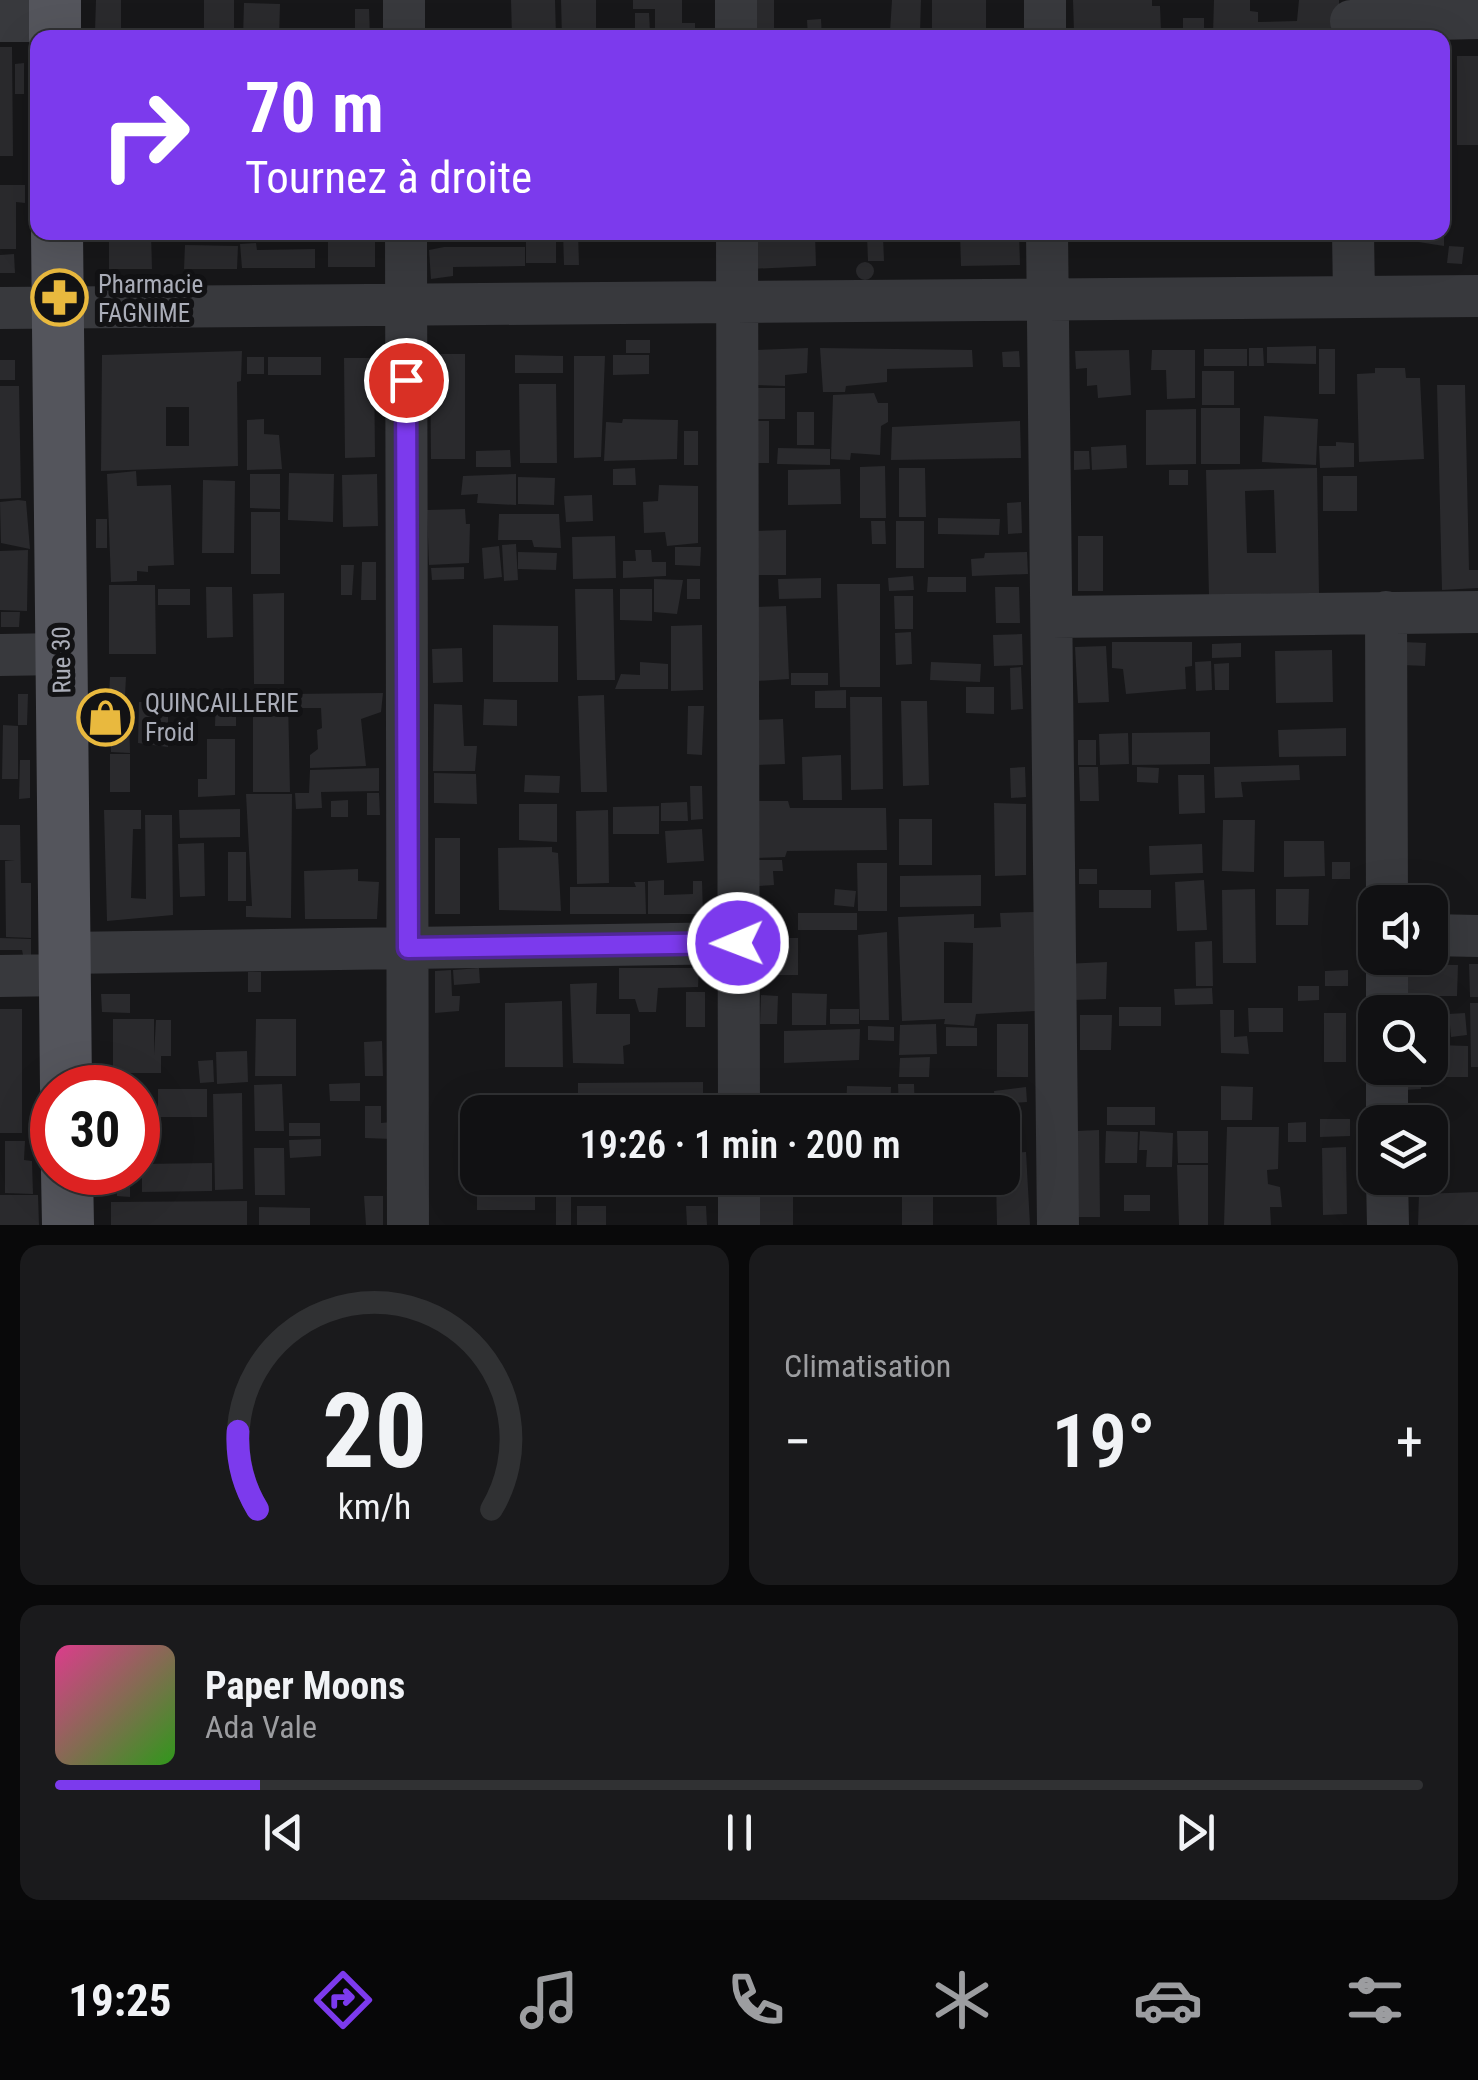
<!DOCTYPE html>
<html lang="fr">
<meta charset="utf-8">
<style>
:root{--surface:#111113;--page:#1a1a1c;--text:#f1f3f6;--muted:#9c9da0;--line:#303133;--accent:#7c3aed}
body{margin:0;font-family:"Roboto Condensed",sans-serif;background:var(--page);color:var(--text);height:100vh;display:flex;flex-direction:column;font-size:38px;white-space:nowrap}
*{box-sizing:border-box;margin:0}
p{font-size:32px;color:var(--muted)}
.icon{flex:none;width:55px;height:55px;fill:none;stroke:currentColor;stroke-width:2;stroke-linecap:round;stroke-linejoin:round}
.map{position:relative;height:1225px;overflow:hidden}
.side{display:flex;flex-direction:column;gap:20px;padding:20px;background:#09090a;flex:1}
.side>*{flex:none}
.hud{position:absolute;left:30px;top:30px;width:1420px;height:210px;border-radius:20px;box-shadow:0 10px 40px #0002,0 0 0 2px var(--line);background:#7c3aed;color:#fff;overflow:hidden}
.fabs{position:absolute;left:1358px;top:885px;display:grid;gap:20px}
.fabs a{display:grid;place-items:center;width:90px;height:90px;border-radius:20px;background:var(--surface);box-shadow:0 10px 40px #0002,0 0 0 2px var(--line);font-size:50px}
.speed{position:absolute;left:30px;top:1065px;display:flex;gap:20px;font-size:50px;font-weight:700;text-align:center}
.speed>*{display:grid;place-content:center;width:130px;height:130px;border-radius:50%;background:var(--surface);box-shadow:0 10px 40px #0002,0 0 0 2px var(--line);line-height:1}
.speed .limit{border:15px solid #d22;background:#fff;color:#111}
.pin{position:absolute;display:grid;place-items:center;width:85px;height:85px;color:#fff;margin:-42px;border:5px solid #fff;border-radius:50%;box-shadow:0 2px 10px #0007}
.me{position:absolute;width:110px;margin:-55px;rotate:269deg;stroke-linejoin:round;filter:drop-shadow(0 0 8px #0008)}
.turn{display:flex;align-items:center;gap:35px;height:210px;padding:0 50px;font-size:45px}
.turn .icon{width:130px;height:130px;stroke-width:2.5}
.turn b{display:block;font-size:70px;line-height:85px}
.big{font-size:75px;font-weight:600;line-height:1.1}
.side .widget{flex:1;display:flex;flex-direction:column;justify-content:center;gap:15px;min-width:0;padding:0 35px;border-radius:20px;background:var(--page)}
.side .dial{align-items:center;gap:0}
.dial svg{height:260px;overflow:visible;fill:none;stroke:var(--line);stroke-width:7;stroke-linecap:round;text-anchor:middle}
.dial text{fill:var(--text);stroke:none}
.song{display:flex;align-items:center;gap:30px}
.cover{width:120px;height:120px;border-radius:15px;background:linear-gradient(135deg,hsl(330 70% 55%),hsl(110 70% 35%))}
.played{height:10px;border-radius:5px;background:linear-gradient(90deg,var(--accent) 15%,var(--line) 15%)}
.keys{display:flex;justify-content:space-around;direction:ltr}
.heat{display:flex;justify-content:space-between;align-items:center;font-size:55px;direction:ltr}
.side .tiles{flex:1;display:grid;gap:20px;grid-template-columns:1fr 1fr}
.widget:last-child{grid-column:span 2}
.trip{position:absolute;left:460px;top:1095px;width:560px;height:100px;border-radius:20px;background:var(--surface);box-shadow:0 10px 40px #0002,0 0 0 2px var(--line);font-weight:600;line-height:100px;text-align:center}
.dock{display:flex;height:160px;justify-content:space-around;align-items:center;background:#070708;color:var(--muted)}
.dock .icon{width:70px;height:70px}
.dock .selected{color:var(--accent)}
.dock b{font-size:45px;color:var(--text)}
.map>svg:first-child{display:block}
.building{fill:#2a2a2d;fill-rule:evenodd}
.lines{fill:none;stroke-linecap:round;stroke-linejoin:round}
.minor{stroke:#38393d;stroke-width:42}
.major{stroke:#54555c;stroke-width:52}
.route-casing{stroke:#51269a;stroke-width:25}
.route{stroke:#7c3aed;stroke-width:18}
.labels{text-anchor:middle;stroke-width:10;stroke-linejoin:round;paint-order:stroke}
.poi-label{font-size:25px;fill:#aaadb8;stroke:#121214;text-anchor:start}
.street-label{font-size:25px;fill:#aaadb8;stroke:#121214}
</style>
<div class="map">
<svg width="1478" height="1225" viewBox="0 0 1478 1225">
<rect width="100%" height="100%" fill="#171719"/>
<path class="building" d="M96 0H121V32L95 31Z
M204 0H234V38H204Z
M511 0H555L556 36 512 37Z
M561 0H596V38H562Z
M633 0H682V23H695V38H655V9H633Z
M749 0H774V30H749Z
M892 0H921L920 33 890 32Z
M932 0H986V33H932Z
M1073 0H1152V6H1160L1161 31 1074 32Z
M1214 0H1250V11L1258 12V22L1297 21 1299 0H1339V33L1213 34Z
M244 3 280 4 279 38H243Z
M355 9H369L370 38H355Z
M635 13H649L650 32H635Z
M1183 18H1204V34L1183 35Z
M821 19 822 38H808L807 20Z
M0 47H12L13 156H0Z
M1457 56H1478V145H1457Z
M24 63V94H15V64Z
M0 185H25V203L16 202V249H0Z
M109 232H151L152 269H109Z
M328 232H375V267H328Z
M526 232H556V263H526Z
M563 232H578L579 265H564Z
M747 232H815L816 266 748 269Z
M1019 232 1020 265 961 266 960 233Z
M1412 232H1444V246L1412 241Z
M867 235H883L884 261H868Z
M256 243 257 250 315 249V268H242L240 244Z
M185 245 238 246 237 269H184Z
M1449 246 1464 247 1462 264 1447 263Z
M444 247H525V266L453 267V276L431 279 429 250Z
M14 254 15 273H0V255Z
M856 271a9 9 0 1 1 18 0a9 9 0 1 1-18 0Z
M626 340H650V353H626Z
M1316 346V364L1267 363V347Z
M808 348 807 373 785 375V386L754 385V350Z
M820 348 972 350 973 367 887 369V382L846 386 845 392H823Z
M1249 348H1263L1264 366H1249Z
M1204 349H1247V366H1204Z
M1319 349H1335V394H1319Z
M1129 350 1131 395 1098 398 1097 385 1087 386V368L1076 369 1075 351Z
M1152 350H1195V398L1167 399 1166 370H1151Z
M242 351 241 381 237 382 238 466 101 471 102 355ZM166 407H189V446H166Z
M1019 351 1020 367H1003L1002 352Z
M430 354H465V459H431Z
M515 355 563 356V373H515Z
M613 355H649V374L613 375Z
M574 356H605L601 457 574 458Z
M247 357H264V374H247Z
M268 357H321V375H268Z
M344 358H374L375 457 345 458Z
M0 360H15V380H0Z
M1375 368H1405L1406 378H1420L1424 459 1359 462 1357 374 1375 373Z
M1202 371H1234V405H1202Z
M519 384H556L557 463H520Z
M1437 385H1465L1469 570H1478V588L1442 590Z
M0 386H19L21 498 0 499Z
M753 388H785V419H753Z
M874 393 878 403H888V422L881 426 880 455 851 453 850 460 831 459 833 395Z
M1201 408H1240V464H1201Z
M1196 409V464L1146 465V410Z
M797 412H814V445H797Z
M1264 416 1318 419 1316 465 1262 462Z
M264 419V434L279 435 282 469 247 470V420Z
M623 419 678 420 677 459 604 461 606 422 622 423Z
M754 421H769V463H754Z
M1020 421 1021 458 891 460 892 427Z
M684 431H698V465H684Z
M1336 442 1354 443V467L1320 468 1319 446H1336Z
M1126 445 1127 468 1092 470 1091 447Z
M778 448 830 449V465L777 464Z
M510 450 511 467H476V451Z
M1074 451H1089L1090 469 1074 470Z
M885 466 886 518H860V467Z
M635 468 636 485H613V469Z
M899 468H925L926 517H899Z
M1317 468 1319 593 1209 595 1206 470ZM1274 490 1276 553H1247L1245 491Z
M840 469 841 504 788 505V470Z
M1169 470H1188V485H1169Z
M136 471 137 486 171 485 174 565 148 566V572L137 571V581L111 582 107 474Z
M289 473 334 474 333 522 288 520Z
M250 474H280V509L250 508Z
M377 474 378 526 343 527 342 475Z
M516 474V505L477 503 478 494 461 495 463 476Z
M1323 476H1357V511H1323Z
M518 477 555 478 554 505 518 504Z
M203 480 235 481 234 553H202Z
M659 485 698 486V543L667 546 665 532 644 533 643 502 658 501Z
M592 495 593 521 566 522 564 496Z
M18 500 26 501 30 549 1 543 0 502Z
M1021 502 1022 533 1008 534 1007 503Z
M465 509 466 524H470L469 563 429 565 427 510Z
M251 512H280V574H251Z
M499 514H559L561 548 534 547 532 540H498Z
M938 518 1000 519 999 535 938 534Z
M96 519H107V548H96Z
M871 521H885L886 544H872Z
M896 521H924V568H896Z
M786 530V575H754V531Z
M615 536 616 578 573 579 572 537Z
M1078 536H1103V591H1078Z
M516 544 518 580 504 581 502 545Z
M499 546 502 577 484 579 482 548Z
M675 547H701L700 566 675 565Z
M28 550 27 611 0 610V551Z
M635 550H651L652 562H666V576L623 578V561H636Z
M518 552 557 553 556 570 518 569Z
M1027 552 1028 574 972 576 971 559 984 558 985 553Z
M362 562H376V600H361Z
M341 565H354L352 595H341Z
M464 567V579L432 580 431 568Z
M913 576 914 590 889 591 888 578Z
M928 577H966V592H927Z
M821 578V598L779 599 778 579Z
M654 579 683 580 677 614 654 612Z
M687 579H700V599H687Z
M837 584H880V687H840Z
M109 585H155L156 654H109Z
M206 587H232L233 637 207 638Z
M995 587H1019L1020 623H996Z
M158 589H190V605H158Z
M575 589H613L615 680H577Z
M620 589H652V621L620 620Z
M284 593V684H254L253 594Z
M894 596H913V629H895Z
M786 606 789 679 756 681 755 607Z
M1 612H20L19 627H1Z
M493 625 558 626V682H493Z
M702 625 703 690 671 691V626Z
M911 632 912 664 896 665 895 633Z
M1022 634 1023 665 994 666 993 635Z
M1112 642H1192V666L1185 667 1186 689 1126 694 1123 669 1112 668Z
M1404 642 1426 643 1425 666 1403 665Z
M1241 643V657L1212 658V644Z
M1106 646 1109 702 1078 703 1075 647Z
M462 648 463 682 433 683 432 649Z
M1332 650 1333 702 1276 703 1275 651Z
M1211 661 1212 690 1196 691 1195 662Z
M640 662 668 664V689H615L621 674 640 675Z
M931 662 981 664 980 682 930 680Z
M1229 663V690H1215L1214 664Z
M1021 667 1023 709 1011 710 1010 668Z
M791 673H828V685H791Z
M110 677H126L125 696H109Z
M966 687H994V714L966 713Z
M846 690V708H815V691Z
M383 693 381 712 361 719 366 766 310 768V755L318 749 317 730 322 728 321 708H290V694Z
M18 694H28L27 725H18Z
M216 694 244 695 243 707H236V726H215Z
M172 695H214V710H173Z
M604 695 607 792H581L578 696Z
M850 697H882L883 789 851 790Z
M253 699H288L290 792H253Z
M484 699 517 700V726L483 725Z
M901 701H927L929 785 903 786Z
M139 702H168V747L138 743Z
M434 704 462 705 464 746H477L475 771H433Z
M688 706H704L702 755 687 754Z
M110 711H129L130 753 111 752Z
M783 719 785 764 756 765 755 720Z
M3 725 18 726V779H2Z
M1346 728V756L1279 757 1278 730Z
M1210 732V764L1132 765V733Z
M1128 733 1129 764 1100 765 1099 734Z
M207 739H235V795L198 797V779H207Z
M1078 740H1096V765H1078Z
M110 754H130V792H110Z
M841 755 842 800H803L802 757Z
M20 760H30V798L19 799Z
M1299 765 1300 780 1241 782 1243 797 1215 798 1214 767Z
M1025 767 1026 797 1011 798 1010 768Z
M1079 767H1098L1099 801H1080Z
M1137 767 1159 768 1158 783 1137 782Z
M379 768V791L321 792 322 808 296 809 295 793H309L310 770Z
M434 773 476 774 477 804 434 803Z
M525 775 560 776 559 793 524 792Z
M1178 775H1204L1205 813 1179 814Z
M690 786H702L703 819 691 820Z
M367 793H379L380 815H367Z
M246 794H292L291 918 246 917V906H252Z
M348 800V817H331V801Z
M754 801H788L790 808H886L887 850 787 851 785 857 754 858Z
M687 802 688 821H661V803Z
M994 803 1026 804V875L995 876Z
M519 804H557V842L519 840Z
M659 806V834H613V807Z
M240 809V837L180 838 179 810Z
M104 810H141V829H133L131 898 146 899 145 815H172L173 915 107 921Z
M608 810 609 883 577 884 576 811Z
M899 819H932V865H899Z
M1223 820H1255L1254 872 1222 871Z
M0 825H20L21 883H31V938L6 937 5 861 15 860H0Z
M702 829 704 861 667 863 665 831Z
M435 838H460V914H435Z
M1284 841H1324L1325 876 1284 877Z
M204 843 205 896 180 897 178 844Z
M1202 844 1203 873 1150 875 1149 846Z
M552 847V852L558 853 561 911 499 910 498 848Z
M228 852H246V901H228Z
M758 860H782L783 871H773L774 885 759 886Z
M1332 862H1350V879H1332Z
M857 863H887V911H858Z
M358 869V881L379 882 377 919H305L304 871Z
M1079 869H1097V884H1079Z
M981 875V906L900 907V876Z
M664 880V895L693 894V881H702L703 914H648V881Z
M1204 880 1207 930 1177 931 1175 882Z
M634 882H645L646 914H570V887H636Z
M835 889 856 891 854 907 834 905Z
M1255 889 1256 963H1223L1222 890Z
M1276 889H1309L1308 925H1276Z
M1099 890H1151V908H1099Z
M757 903H773L772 929H757Z
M1034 912 1035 1011 976 1014 974 1026 944 1024 945 1019 902 1021 898 917 974 914V928L1001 927 1000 913ZM944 942 973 943 972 1003H944Z
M798 913H857V930H798Z
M887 932 889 1020H860L858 935Z
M0 938 31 939V955H23L22 950H0Z
M763 938H798V975H763Z
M1212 941 1213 986H1196L1195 942Z
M1107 962 1106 999 1071 1000 1063 964Z
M1401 964 1458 965 1457 996H1401Z
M1469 964H1478V997H1470Z
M479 968 480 983 454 985 453 970Z
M619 968H699L698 987 658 988 656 1012H639L635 999H619Z
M451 970 452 996H460L459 1011 435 1013V971Z
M1348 970V986H1325V971Z
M248 972H261V992H248Z
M597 983 596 1014H630V1044L623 1046 624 1064 573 1063 570 984Z
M1298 986H1319V1000L1298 1001Z
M1212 988 1213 1004 1175 1005 1174 989Z
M686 992H705V1027H686Z
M792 993 827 994 826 1025H792Z
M101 994H130V1013L102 1012Z
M761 995 778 996 777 1024H760Z
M1433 998V1012H1403V999Z
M562 1001 563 1067H505V1003Z
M1470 1003H1478V1067H1471Z
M1119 1007H1161V1026H1119Z
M1248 1008H1283V1032H1249Z
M0 1009H22V1133H0Z
M830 1009H859V1024H830Z
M1220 1010H1234V1037L1247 1036 1249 1054 1221 1053Z
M1324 1013H1346V1062H1324Z
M1465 1013 1467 1035 1451 1037 1449 1014Z
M1080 1015H1112L1111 1050H1080Z
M113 1019H154V1055L156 1020H171V1056H161V1073H113Z
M256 1019H296V1076H255Z
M936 1024 937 1054 899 1055 900 1025Z
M997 1024H1028V1077H997Z
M868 1026 894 1027V1041L868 1040Z
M946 1027 977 1028V1046H946Z
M860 1029 859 1060 784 1063V1031Z
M382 1041 383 1076H365L364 1042Z
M1437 1045 1468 1046V1077H1437Z
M247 1051 248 1082 217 1084 216 1052Z
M930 1057 929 1077H899L900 1058Z
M213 1060 214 1082 200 1083 198 1061Z
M1402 1068H1420L1421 1089 1403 1090Z
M703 1082V1112H578V1083Z
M360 1083V1101H330L329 1084Z
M282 1084 284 1131H255L254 1085Z
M898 1084H914L915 1112H899Z
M847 1086 891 1087 890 1112H846Z
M1221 1086 1253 1087 1252 1120H1221Z
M1026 1087 1027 1102 1011 1103 1013 1116 1002 1118V1112H996L994 1091Z
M158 1089H207V1117H158Z
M242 1093 243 1189 215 1190 213 1094Z
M835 1094 837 1112H759L758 1095Z
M149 1100 150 1136H138V1101Z
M365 1106H381V1123L392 1122V1139L365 1138Z
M1107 1107H1155V1125H1107Z
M1320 1119H1350V1136L1320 1137Z
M1306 1122V1142H1288V1123Z
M289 1123H320V1136H289Z
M1227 1127H1279L1278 1169 1267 1170 1268 1184 1280 1187 1282 1207H1270L1271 1225H1224Z
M1099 1130 1100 1217H1078L1077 1131Z
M1106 1131 1138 1132 1137 1163H1105Z
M1140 1131 1173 1133 1172 1167H1146L1147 1150H1139Z
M1177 1131H1208V1163H1178Z
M321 1139V1156L290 1158 289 1140Z
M5 1141H25L24 1160 32 1161 33 1194 5 1193Z
M1346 1147 1347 1214 1323 1215 1322 1148Z
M254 1148H284L285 1195H255Z
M1026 1152 1030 1225H997L996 1178H1002V1153Z
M212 1163V1191L142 1192V1164Z
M1177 1165H1208V1225H1179Z
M117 1172H130V1197L117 1196Z
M499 1178H567L568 1187 499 1188Z
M578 1178H703V1195H578Z
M759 1178H791V1187H759Z
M817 1178H881V1182H817Z
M902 1178H933V1225H902Z
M760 1189H793V1225H760Z
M1478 1192V1225H1418L1419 1194Z
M477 1193 535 1194V1210H477Z
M556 1194H571V1225H556Z
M0 1195H38L39 1225H0Z
M1124 1195H1150V1211H1124Z
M364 1196H383V1225H366Z
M247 1201V1225H111V1202Z
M577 1206H606V1225H577Z
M686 1206H706L707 1225H687Z
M259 1207 310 1208V1225H259Z"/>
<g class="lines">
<path class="minor" d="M404 0V38
M736 0V38
M1045 0V38
M0 21H55
M1351 21 1478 18
M406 232 408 1225
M737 232 739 1112
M1047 232 1058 1225
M1353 232 1354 296
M0 308 1478 296
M1386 612 1387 902
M1052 617 1478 612
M0 655 61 654
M1430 935 1478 936
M65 953 739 943
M1387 958V1012
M0 976 65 975
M1387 1068V1122
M739 1178V1225
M1387 1178 1388 1225"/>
<path class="major" d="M55 0V38
M57 232 66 1088
M67 1172 68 1225"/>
</g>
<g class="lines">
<defs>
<path id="route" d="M406 380 408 948 738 943"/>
</defs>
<use href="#route" class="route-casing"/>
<use href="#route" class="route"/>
</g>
<defs>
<symbol id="pharmacy-ring" viewBox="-11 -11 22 22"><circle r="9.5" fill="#121214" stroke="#e9b93e" stroke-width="1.5"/><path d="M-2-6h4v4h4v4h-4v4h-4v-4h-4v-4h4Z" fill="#e9b93e"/></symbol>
<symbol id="shop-ring" viewBox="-11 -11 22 22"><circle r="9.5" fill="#121214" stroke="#e9b93e" stroke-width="1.5"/><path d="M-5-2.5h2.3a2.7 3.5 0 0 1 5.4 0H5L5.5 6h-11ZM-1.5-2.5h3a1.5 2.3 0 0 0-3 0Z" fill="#e9b93e"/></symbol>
</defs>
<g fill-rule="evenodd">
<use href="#pharmacy-ring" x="28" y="266" width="63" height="63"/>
<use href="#shop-ring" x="74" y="686" width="63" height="63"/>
</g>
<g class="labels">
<g class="poi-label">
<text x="98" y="293">Pharmacie<tspan x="98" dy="29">FAGNIME</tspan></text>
<text x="145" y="712">QUINCAILLERIE<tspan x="145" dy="29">Froid</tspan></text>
</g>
<g class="street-label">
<text transform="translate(61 660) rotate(-91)" y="9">Rue 30</text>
</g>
</g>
</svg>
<div class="fabs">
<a><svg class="icon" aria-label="sound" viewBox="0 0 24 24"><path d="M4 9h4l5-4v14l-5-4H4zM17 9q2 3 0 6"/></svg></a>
<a><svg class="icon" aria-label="search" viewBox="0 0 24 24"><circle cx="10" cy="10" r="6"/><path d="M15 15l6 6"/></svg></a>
<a><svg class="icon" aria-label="layers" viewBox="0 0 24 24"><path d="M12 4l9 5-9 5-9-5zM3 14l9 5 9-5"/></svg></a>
</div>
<div class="speed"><div class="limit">30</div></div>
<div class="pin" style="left:406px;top:380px;background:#d93025"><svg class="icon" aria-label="arrive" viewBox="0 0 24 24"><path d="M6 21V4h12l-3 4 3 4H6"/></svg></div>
<svg class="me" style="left:738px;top:943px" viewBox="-20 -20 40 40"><circle r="17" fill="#7c3aed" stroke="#fff" stroke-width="3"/><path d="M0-11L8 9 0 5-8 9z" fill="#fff"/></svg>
<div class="trip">19:26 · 1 min · 200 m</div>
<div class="hud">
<div class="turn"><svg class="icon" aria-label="right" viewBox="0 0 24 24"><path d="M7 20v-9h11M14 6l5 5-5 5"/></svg><div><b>70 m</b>Tournez à droite</div></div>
</div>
</div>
<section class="side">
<div class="tiles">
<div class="widget dial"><svg viewBox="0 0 100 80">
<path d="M14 69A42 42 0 1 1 86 69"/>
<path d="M14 69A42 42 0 0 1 8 45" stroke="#7c3aed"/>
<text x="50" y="56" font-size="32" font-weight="700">20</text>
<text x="50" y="72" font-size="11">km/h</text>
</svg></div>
<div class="widget"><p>Climatisation</p>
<div class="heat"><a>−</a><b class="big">19°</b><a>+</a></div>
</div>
<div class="widget">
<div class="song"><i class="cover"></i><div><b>Paper Moons</b><p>Ada Vale</p></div></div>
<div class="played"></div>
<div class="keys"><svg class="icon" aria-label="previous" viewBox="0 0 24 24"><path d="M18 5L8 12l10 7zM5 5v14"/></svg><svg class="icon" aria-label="pause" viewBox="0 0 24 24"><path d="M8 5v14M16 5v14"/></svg><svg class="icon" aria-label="next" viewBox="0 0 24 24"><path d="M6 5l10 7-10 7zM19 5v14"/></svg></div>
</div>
</div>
</section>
<nav class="dock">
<b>19:25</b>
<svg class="icon selected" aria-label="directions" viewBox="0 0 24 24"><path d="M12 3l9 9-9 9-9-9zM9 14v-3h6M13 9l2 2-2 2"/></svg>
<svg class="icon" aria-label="music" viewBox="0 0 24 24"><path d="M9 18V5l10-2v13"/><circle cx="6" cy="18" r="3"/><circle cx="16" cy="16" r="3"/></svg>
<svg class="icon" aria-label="phone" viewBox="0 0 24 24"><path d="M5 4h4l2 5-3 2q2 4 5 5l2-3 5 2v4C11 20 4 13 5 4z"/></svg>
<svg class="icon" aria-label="climate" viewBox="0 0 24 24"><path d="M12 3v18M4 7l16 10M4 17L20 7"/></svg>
<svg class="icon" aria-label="car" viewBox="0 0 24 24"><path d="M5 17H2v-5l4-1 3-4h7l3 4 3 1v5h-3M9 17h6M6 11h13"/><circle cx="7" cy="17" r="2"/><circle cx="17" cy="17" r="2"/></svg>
<svg class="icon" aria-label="filters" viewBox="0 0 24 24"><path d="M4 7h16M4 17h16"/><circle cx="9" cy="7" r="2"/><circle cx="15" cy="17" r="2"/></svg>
</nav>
